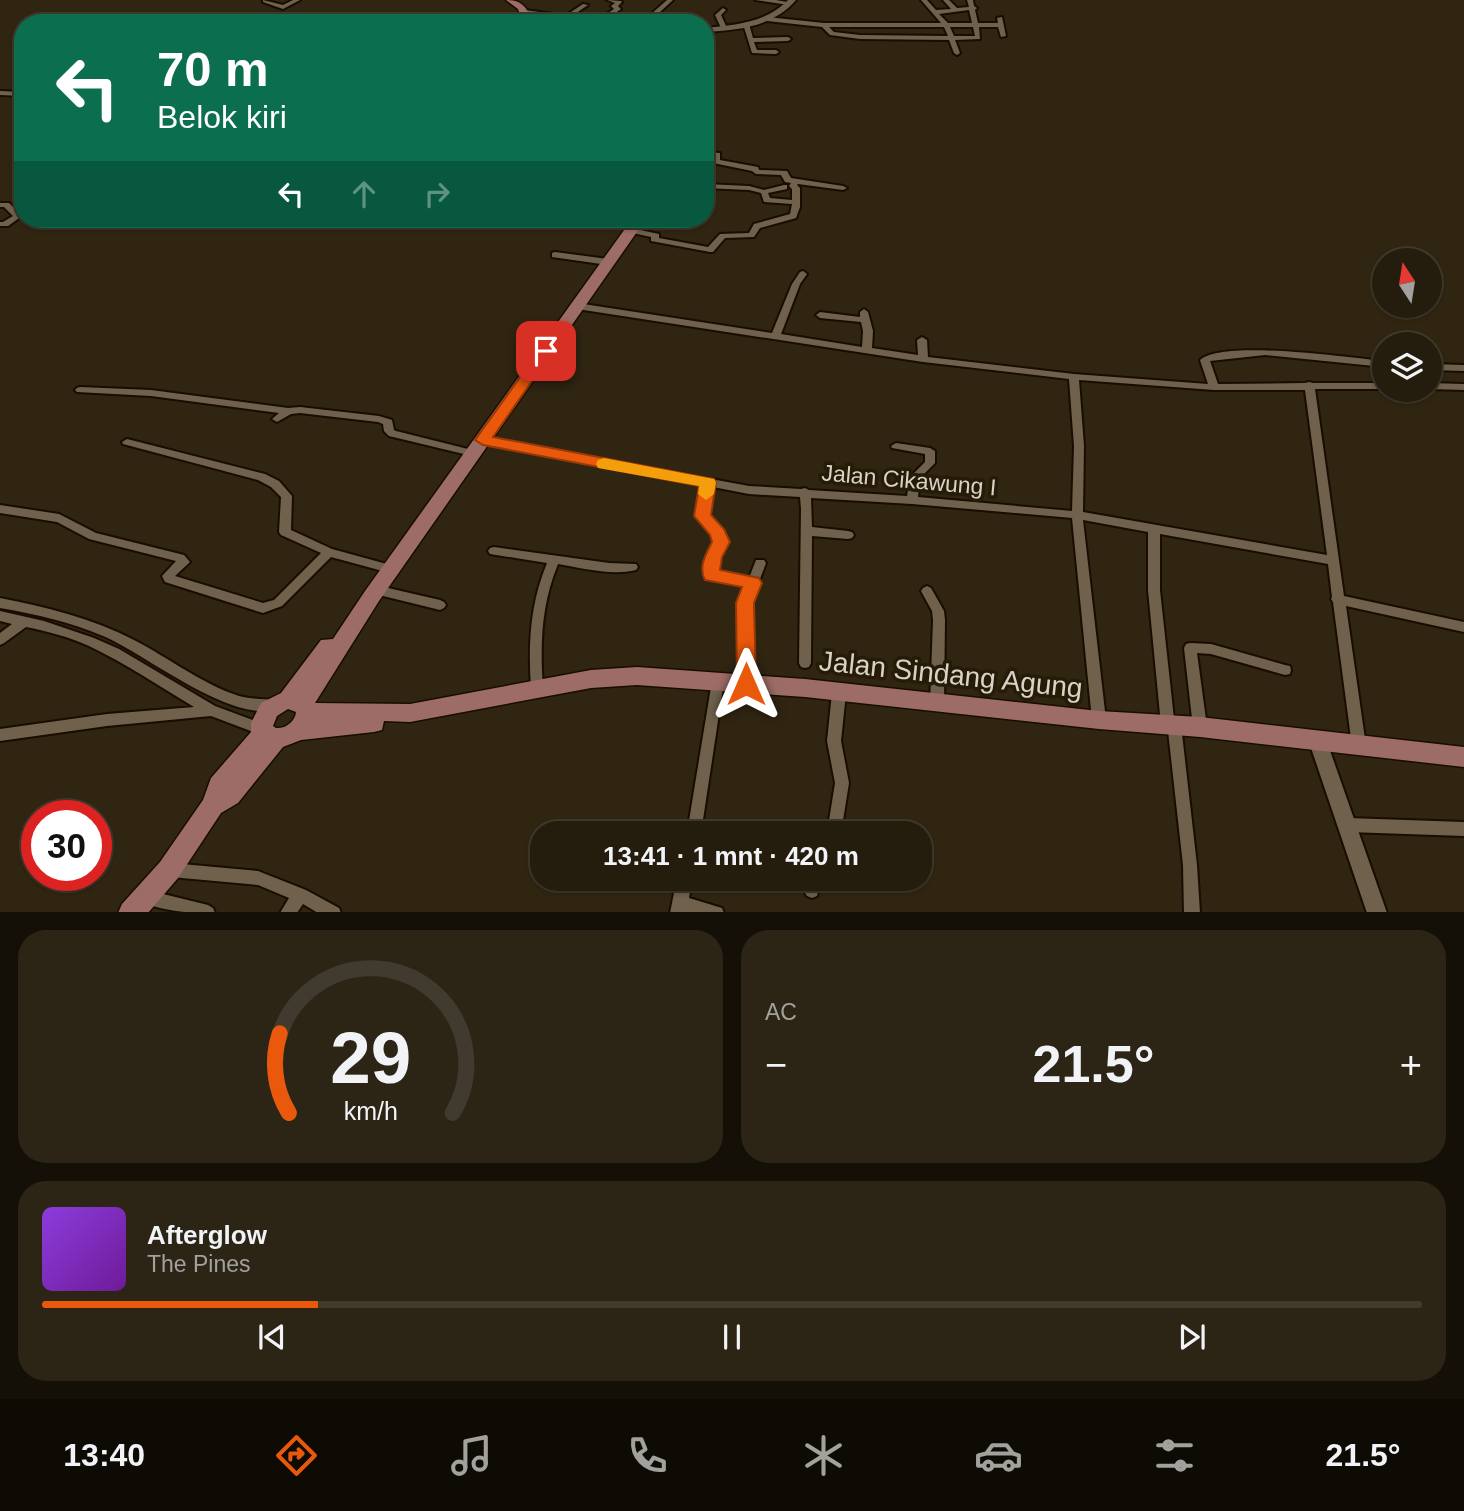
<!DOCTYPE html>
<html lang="id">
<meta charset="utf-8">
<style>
:root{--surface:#241c0d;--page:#2c2516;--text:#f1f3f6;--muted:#a3a19d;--line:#413a2e;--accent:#ea580c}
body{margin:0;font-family:Arial,sans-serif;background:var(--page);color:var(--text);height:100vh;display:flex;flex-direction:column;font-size:26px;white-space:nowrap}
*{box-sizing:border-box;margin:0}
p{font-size:23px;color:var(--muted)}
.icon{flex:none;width:38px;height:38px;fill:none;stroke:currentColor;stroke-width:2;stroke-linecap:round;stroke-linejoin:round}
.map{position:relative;height:912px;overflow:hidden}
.panel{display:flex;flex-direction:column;gap:18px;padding:18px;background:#140f07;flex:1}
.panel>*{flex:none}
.hud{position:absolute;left:14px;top:14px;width:700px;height:214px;border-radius:28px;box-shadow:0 2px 5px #0004,0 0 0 2px var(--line);background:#0b6e4f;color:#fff;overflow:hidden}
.needle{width:46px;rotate:348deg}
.buttons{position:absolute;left:1372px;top:248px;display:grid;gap:14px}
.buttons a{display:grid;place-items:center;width:70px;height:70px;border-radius:50%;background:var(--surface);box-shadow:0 2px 5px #0004,0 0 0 2px var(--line);font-size:35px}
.speed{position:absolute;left:21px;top:800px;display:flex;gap:14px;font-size:35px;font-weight:700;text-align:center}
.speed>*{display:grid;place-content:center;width:91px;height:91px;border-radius:50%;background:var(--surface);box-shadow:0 2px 5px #0004,0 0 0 2px var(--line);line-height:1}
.speed .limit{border:10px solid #d22;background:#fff;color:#111}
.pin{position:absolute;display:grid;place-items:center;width:60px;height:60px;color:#fff;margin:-30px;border-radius:14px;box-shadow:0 4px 10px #0006}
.me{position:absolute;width:77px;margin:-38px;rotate:0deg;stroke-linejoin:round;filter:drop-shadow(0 0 5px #0008)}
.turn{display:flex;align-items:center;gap:24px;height:147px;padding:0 28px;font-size:32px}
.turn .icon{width:91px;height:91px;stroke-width:2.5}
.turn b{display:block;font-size:49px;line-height:60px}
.lanes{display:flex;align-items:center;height:66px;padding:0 28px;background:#0003;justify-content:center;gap:35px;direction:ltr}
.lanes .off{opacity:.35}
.big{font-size:52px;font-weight:700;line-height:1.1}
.panel .widget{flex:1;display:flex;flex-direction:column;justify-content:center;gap:10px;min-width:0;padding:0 24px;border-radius:28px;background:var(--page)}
.panel .dial{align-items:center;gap:0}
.dial svg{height:182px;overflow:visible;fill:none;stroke:var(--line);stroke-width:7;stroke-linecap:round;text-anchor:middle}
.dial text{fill:var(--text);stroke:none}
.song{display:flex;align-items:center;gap:21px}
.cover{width:84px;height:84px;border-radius:10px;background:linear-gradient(135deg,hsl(270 70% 55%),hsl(280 70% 35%))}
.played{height:7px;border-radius:4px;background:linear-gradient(90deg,var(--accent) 20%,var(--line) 20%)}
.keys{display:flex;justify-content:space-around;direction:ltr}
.heat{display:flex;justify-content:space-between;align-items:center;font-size:38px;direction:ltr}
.panel .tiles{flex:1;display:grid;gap:18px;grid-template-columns:1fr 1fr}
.widget:last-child{grid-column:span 2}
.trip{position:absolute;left:530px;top:821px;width:402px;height:70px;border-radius:28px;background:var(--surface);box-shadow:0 2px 5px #0004,0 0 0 2px var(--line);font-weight:700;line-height:70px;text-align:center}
.menu{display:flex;height:112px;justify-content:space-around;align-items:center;background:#0e0b05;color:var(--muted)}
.menu .icon{width:49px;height:49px}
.menu .selected{color:var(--accent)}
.menu b{font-size:32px;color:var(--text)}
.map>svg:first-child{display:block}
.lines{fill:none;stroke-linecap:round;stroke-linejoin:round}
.minor-casing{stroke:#180d00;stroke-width:4}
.tertiary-casing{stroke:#180d00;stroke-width:4}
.primary-casing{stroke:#180d00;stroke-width:3}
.minor{fill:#6f614c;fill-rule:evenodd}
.tertiary{fill:#6f614c;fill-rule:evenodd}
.primary{fill:#9d6c66;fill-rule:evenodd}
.route{fill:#ea580c;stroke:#983908;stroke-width:2}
.slow{fill:#f59e0b}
.labels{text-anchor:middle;stroke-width:7;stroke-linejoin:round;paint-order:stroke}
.street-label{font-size:23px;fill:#dad2c7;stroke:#261b07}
.near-street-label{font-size:28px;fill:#dad2c7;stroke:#261b07}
</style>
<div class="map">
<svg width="1464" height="913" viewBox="0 0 1464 913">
<rect width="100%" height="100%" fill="#302511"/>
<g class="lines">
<defs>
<path id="minor" d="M263 0 283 5 293 0H300L283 9 263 2Z
M607 0 621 1 622 2 618 6 621 9 601 23H596V21L614 9 611 6 615 3Z
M667 0H673L648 23H641Z
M755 0H776L792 3 789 5Z
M921 0H927L936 10 951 9 943 0H949L957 8 969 7 967 0H973L974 6 977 8 975 10 978 23H998L997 18 1002 17 1006 36 1001 37 998 27H979L980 39 955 40 960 53 957 55 954 53 949 40 860 39 830 35 822 27 767 21 764 19 767 17 824 23H941ZM969 10 972 23H948L939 14ZM829 27H944L948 36 860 35 834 32ZM950 27H973L975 36H954Z
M583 4 588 5 569 18H565V16Z
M723 8 726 10 721 15 727 28 724 30 721 28 715 15Z
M746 22 749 24 753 38 788 37 791 39 788 41 754 42 757 50H776L779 52 776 54 752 53 743 24Z
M0 91 23 92V96L0 95Z
M705 152 720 153V160L758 167 759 170 787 171 791 178 843 186 847 188 843 190 798 184 797 185 800 188V207L796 218 760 228 754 237 725 238 713 252H710L651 241V237L628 232 627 230 631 228 659 234V238L708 247 720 234 749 233 754 224 790 214 792 204 764 202 761 193 749 190 705 188V184L749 186 764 190 784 185H787V189L768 193 770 198 792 200V189L789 186 791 183 785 182 781 175 756 174 752 171 713 163V157L705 156Z
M0 203H9L22 216 8 226H0V222H3L13 216 4 207H0Z
M555 252 608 259 612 262 608 265 552 257V253Z
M803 271 807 274 800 284 781 334 862 347 863 331 861 322 820 318 816 315 820 312 860 317V312L864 309 868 312 873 331 872 348 918 355 917 340 922 337 927 340 928 357 1074 374 1208 384 1200 360C1223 339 1350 358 1384 361V367L1265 355 1210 361 1218 384 1305 383 1309 382 1313 383H1384V389H1315L1344 596 1464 622V632L1346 606 1366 746 1364 750 1359 752 1354 750 1352 746 1333 602 1331 599 1332 597 1328 564 1160 534V590L1174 719 1179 721 1181 725 1197 865 1200 913H1184L1183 865 1168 731 1163 729 1161 725 1148 590V532L1083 520 1106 720 1104 724 1099 726 1094 724 1092 720 1072 518 912 504 811 498 812 527 848 531 852 532 854 535 852 538 848 539 812 536 811 663 809 667 805 668 801 667 799 663 801 509 800 497 749 494 713 487 709 515 722 530 727 542 719 557 717 573 749 578 756 560H764L766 563 751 603 752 684 751 688 746 689 741 688 740 684 739 603 745 586 711 580 707 579C703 566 709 554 715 542L713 535 697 516 702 485 483 443 478 440 483 437 749 486 801 489 805 488 809 490 907 496 910 477 925 462V454L892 448 891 446 896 443 930 448 935 451V463L920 478 918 497 1072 511 1074 446 1069 379 923 362 577 309 573 306 577 303 772 333 792 284 800 272ZM1079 380 1214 390H1305L1327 555 1083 512 1084 446Z
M1430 364 1464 365V371L1430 370Z
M1430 383 1464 384V390L1430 389Z
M80 387 151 390 288 408 300 407 379 416 392 420 394 430 396 431 472 450 477 453 472 456 389 436 384 431 383 424 378 422 300 413 291 414 277 422 272 419 279 413 151 396 77 392 75 390 77 388Z
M127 439 265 474 279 481 292 496 291 530 332 549 394 566 396 569 394 572 390 573 331 557 282 606 263 613 165 582 162 576 176 561 89 539 57 522 0 513V505L59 514 96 533 184 555 190 562 175 576 263 603 274 600 321 553 281 535 279 532 281 497 271 487 258 480 123 444 122 442Z
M494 547 609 563 636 564 638 567 636 570C611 576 582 568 558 564 541 605 540 645 543 688L542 692 537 693 532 692 531 688C528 644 530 604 547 563L490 554 488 551 490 548Z
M375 585 440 600 444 602 446 605 444 608 440 610 371 593 369 590 371 587Z
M927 586 931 588 944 611 945 620 944 704 942 708 937 709 932 708 930 704 933 620 932 611 921 591 923 588Z
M0 598C46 607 92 618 134 640 169 658 202 684 239 696 253 700 265 698 277 701L279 705 277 709C231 724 146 654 103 636 70 622 35 614 0 608Z
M0 611 44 621 94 638 119 649 215 706 266 725 268 729 266 733 261 735 211 716 107 726 0 741V729L107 714 194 707C159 686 125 663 89 646 69 637 47 631 26 627L4 643 0 645V633L12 624 0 621Z
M1190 643 1211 644 1285 665 1290 666 1291 670 1290 674 1285 675 1211 654 1197 653 1207 727 1205 731 1200 733 1195 731 1193 727 1184 648 1186 644Z
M718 676 723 677 724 681 701 833H687L712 681 713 677Z
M839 688 844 689 846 693 841 741 849 783 841 833H827L835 783 827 741 832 693 834 689Z
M1348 818 1464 822V836L1348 832 1343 830 1341 825 1343 820Z
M171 863 258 871 306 890 339 908 341 913H318L303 904 297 913H280L289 898 258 885 171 877 166 875 164 870 166 865Z
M677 878H692L689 898 722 908 724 913H670Z
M806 878H821L817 896 812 898 807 896 804 891Z
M147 890 208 905 213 908 215 913C190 913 166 912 142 902L139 897 142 892Z"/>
<path id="tertiary" d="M788 0H796C773 27 738 30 705 32V28C735 25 766 23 788 0Z
M525 10 604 21 608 23H585L522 14 521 12Z
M1318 734 1324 736 1327 742 1387 913H1367L1309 742 1312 736Z"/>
<path id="primary" d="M506 0C523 0 527 8 533 23H523L518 9Z
M632 219H646L379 601 315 703 410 704 591 670 637 667 805 679 1099 711 1200 717 1464 747V767L1200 737 1099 729 805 697 637 685 591 688 410 722 384 721 382 730 374 732 301 740 283 747 238 803 221 813 178 878 148 913H118L122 904 160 862 203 800 211 778 251 732V723L261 703 281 693 321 640 333 639 365 591ZM288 709 296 712C295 722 285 729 276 728L273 726 277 716Z"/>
</defs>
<use href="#minor" class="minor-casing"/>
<use href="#tertiary" class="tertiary-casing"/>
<use href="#primary" class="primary-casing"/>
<use href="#minor" class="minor"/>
<use href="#tertiary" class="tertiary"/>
<use href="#primary" class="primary"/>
</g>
<path class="route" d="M546 346 553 351 493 437 714 479 716 482 711 515 724 529 730 542 722 557 720 570 759 578 762 583 754 603 756 684 753 690 746 692 739 690 737 684 736 603 742 587 705 580C698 567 706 554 712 542L710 535 694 516 699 486 483 445 475 440 541 348Z"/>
<path class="slow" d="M604 458 714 479 716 482 714 494 706 500 698 494 699 486 598 468 596 464 598 460Z"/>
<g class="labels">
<g class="street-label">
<text transform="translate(909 480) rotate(5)" y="8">Jalan Cikawung I</text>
</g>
<g class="near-street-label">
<text transform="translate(951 674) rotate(6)" y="10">Jalan Sindang Agung</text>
</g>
</g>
</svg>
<div class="buttons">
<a><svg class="needle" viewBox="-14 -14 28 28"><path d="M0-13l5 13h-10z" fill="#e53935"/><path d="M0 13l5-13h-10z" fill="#a3a19d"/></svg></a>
<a><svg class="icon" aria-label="layers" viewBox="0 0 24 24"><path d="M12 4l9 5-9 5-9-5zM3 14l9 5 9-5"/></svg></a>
</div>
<div class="speed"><div class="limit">30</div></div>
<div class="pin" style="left:546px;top:351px;background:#d93025"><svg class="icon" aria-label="arrive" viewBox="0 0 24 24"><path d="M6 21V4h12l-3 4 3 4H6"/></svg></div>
<svg class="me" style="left:746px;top:684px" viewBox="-20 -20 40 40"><path d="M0-17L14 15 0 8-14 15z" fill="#ea580c" stroke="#fff" stroke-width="4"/></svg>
<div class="trip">13:41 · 1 mnt · 420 m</div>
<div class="hud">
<div class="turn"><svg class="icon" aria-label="left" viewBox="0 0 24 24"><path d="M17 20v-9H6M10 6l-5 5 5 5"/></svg><div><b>70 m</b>Belok kiri</div></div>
<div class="lanes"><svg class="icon" aria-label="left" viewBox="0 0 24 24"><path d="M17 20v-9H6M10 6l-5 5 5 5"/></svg><svg class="icon off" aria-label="ahead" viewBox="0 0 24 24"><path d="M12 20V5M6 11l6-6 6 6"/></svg><svg class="icon off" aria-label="right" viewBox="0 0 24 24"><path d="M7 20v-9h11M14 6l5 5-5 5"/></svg></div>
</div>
</div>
<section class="panel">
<div class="tiles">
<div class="widget dial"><svg viewBox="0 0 100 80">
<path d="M14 69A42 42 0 1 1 86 69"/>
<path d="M14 69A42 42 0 0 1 10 34" stroke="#ea580c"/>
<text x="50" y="56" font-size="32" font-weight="700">29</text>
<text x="50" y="72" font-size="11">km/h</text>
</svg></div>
<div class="widget"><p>AC</p>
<div class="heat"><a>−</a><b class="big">21.5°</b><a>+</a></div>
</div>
<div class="widget">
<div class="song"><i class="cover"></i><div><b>Afterglow</b><p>The Pines</p></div></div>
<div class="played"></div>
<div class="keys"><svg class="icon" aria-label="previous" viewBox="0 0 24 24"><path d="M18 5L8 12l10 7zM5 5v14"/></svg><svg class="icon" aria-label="pause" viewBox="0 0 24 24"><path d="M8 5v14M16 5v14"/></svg><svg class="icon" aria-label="next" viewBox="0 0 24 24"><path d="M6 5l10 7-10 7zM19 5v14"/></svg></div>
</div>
</div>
</section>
<nav class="menu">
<b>13:40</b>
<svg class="icon selected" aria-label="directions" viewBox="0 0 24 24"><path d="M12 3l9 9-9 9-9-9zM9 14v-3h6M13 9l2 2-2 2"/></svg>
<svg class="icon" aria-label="music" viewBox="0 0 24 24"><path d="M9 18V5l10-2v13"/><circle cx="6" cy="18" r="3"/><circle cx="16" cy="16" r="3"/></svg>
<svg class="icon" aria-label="phone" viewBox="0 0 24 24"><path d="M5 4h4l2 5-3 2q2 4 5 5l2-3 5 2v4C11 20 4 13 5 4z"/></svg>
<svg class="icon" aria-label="climate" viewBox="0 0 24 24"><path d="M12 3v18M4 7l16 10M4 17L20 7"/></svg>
<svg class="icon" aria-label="car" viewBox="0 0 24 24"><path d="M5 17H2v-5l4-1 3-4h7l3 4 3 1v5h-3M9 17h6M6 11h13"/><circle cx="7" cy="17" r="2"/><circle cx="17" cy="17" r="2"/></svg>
<svg class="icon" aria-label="filters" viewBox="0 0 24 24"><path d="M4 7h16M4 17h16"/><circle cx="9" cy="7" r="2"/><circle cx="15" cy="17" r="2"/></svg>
<b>21.5°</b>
</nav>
